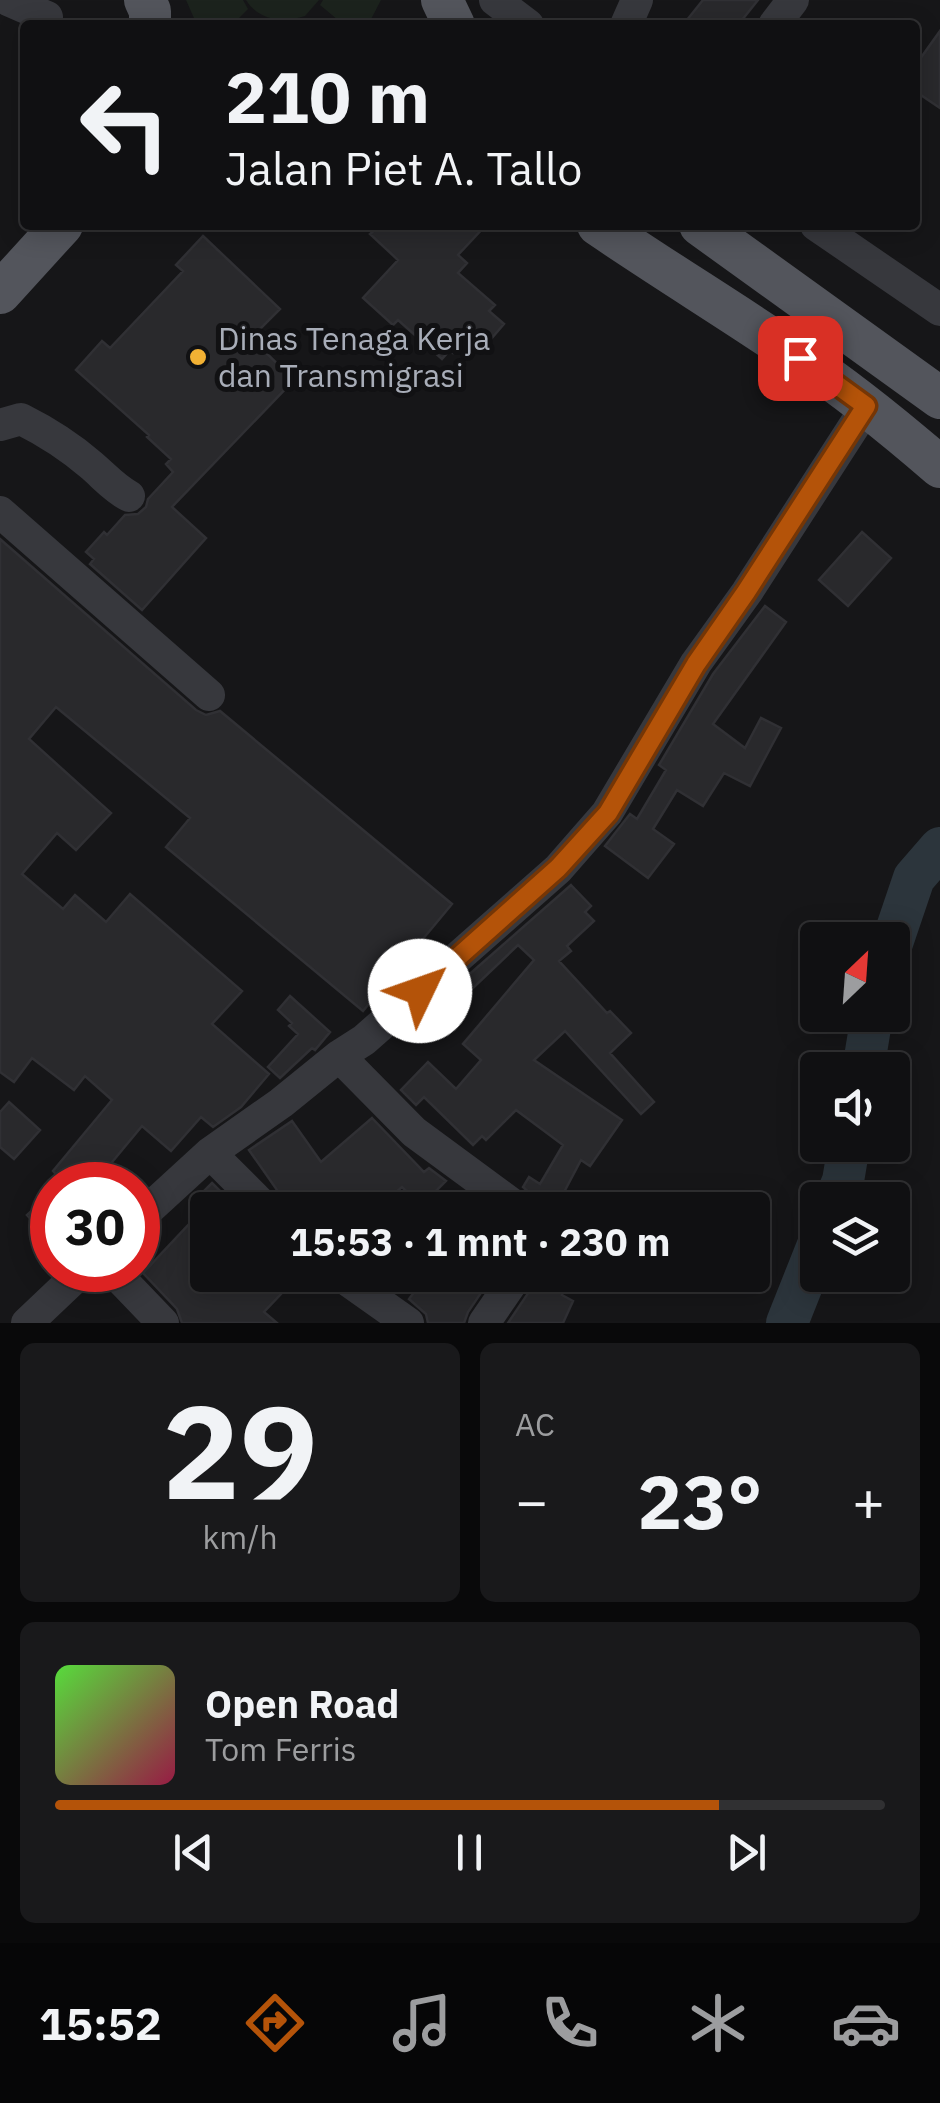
<!DOCTYPE html>
<html lang="id">
<meta charset="utf-8">
<style>
:root{--surface:#101012;--page:#19191b;--text:#f1f3f6;--muted:#9c9d9f;--line:#303032;--accent:#b45309}
body{margin:0;font-family:"IBM Plex Sans",sans-serif;background:var(--page);color:var(--text);height:100vh;display:flex;flex-direction:column;font-size:38px;white-space:nowrap}
*{box-sizing:border-box;margin:0}
p{font-size:32px;color:var(--muted)}
.icon{flex:none;width:55px;height:55px;fill:none;stroke:currentColor;stroke-width:2;stroke-linecap:round;stroke-linejoin:round}
.map{position:relative;height:1323px;overflow:hidden}
.sheet{display:flex;flex-direction:column;gap:20px;padding:20px;background:#09090a;flex:1}
.sheet>*{flex:none}
.banner{position:absolute;left:20px;top:20px;width:900px;height:210px;border-radius:10px;box-shadow:0 5px 25px #0003,0 0 0 2px var(--line);background:#101012;color:var(--text);overflow:hidden}
.needle{width:65px;rotate:25deg}
.controls{position:absolute;left:800px;top:922px;display:grid;gap:20px}
.controls a{display:grid;place-items:center;width:110px;height:110px;border-radius:10px;background:var(--surface);box-shadow:0 5px 25px #0003,0 0 0 2px var(--line);font-size:50px}
.speed{position:absolute;left:30px;top:1162px;display:flex;gap:20px;font-size:50px;font-weight:700;text-align:center}
.speed>*{display:grid;place-content:center;width:130px;height:130px;border-radius:50%;background:var(--surface);box-shadow:0 5px 25px #0003,0 0 0 2px var(--line);line-height:1}
.speed .limit{border:15px solid #d22;background:#fff;color:#111}
.pin{position:absolute;display:grid;place-items:center;width:85px;height:85px;color:#fff;margin:-42px;border-radius:20px;box-shadow:0 5px 15px #0006}
.me{position:absolute;width:110px;margin:-55px;rotate:48deg;stroke-linejoin:round;filter:drop-shadow(0 0 8px #0008)}
.turn{display:flex;align-items:center;gap:35px;height:210px;padding:0 40px;font-size:45px}
.turn .icon{width:130px;height:130px;stroke-width:2.5}
.turn b{display:block;font-size:70px;line-height:85px}
.big{font-size:75px;font-weight:700;line-height:1.1}
.sheet .widget{flex:1;display:flex;flex-direction:column;justify-content:center;gap:15px;min-width:0;padding:0 35px;border-radius:15px;background:var(--page)}
.sheet .dial{align-items:center;gap:0}
.dial b{font-size:130px;line-height:1}
.song{display:flex;align-items:center;gap:30px}
.cover{width:120px;height:120px;border-radius:15px;background:linear-gradient(135deg,hsl(110 70% 55%),hsl(340 70% 35%))}
.played{height:10px;border-radius:5px;background:linear-gradient(90deg,var(--accent) 80%,var(--line) 80%)}
.keys{display:flex;justify-content:space-around;direction:ltr}
.heat{display:flex;justify-content:space-between;align-items:center;font-size:55px;direction:ltr}
.sheet .tiles{flex:1;display:grid;gap:20px;grid-template-columns:1fr 1fr}
.widget:last-child{grid-column:span 2}
.trip{position:absolute;left:190px;top:1192px;width:580px;height:100px;border-radius:10px;background:var(--surface);box-shadow:0 5px 25px #0003,0 0 0 2px var(--line);font-weight:700;line-height:100px;text-align:center}
.tabs{display:flex;height:160px;justify-content:space-around;align-items:center;background:#060607;color:var(--muted)}
.tabs .icon{width:70px;height:70px}
.tabs .active{color:var(--accent)}
.tabs b{font-size:45px;color:var(--text)}
.map>svg:first-child{display:block}
.green{fill:#1c231d}
.lines{fill:none;stroke-linecap:round;stroke-linejoin:round}
.river{stroke:#2c353c;stroke-width:42}
.building{fill:#29292c;stroke:#303034;stroke-width:2.5}
.minor{stroke:#37383d;stroke-width:32}
.major{stroke:#53555c;stroke-width:42}
.route-casing{stroke:#753606;stroke-width:25}
.route{stroke:#b45309;stroke-width:18}
.poi-dot{fill:#f2b134;stroke:#111113;stroke-width:4}
.labels{text-anchor:middle;stroke-width:10;stroke-linejoin:round;paint-order:stroke}
.poi-label{font-size:32px;fill:#a8adb8;stroke:#111113;text-anchor:start}
</style>
<div class="map">
<svg width="940" height="1323" viewBox="0 0 940 1323">
<rect width="100%" height="100%" fill="#161618"/>
<path class="green" d="M186 0H243L248 9 232 25H197Z
M246 0H319L305 16C283 23 259 21 246 0Z
M323 0H381L368 25H344L320 5Z"/>
<g class="lines">
<path class="river" d="M892 943 914 878 940 848
M863 1070 872 1015
M835 1200 843 1181 849 1145
M787 1323 818 1245"/>
</g>
<path class="building" d="M703 0H758L738 25H683Z
M940 31V108L915 91V66Z
M380 225H486L458 255 467 263 458 273 495 305 489 311 504 324 485 346 470 333 453 353 450 350 442 359 398 320 393 325 363 298 398 260 370 234Z
M203 236 280 309 251 338 294 380 172 507 206 538 142 610 90 564 94 559 86 552 104 532 107 535 125 515 138 514 146 507 148 499 173 472 166 464 171 459 147 437 149 435 76 370 102 341 110 348 183 271 176 265Z
M862 532 891 558 848 606 819 580Z
M0 539 196 710 206 715 220 711 452 904 363 1011 166 847 190 818 56 707 29 739 111 813 76 850 57 833 22 874 63 909 75 895 106 922 130 894 242 991 212 1024 269 1074 241 1107 213 1127 201 1117 171 1151 142 1126 108 1167 123 1185H66L53 1171 112 1100 85 1076 74 1090 32 1058 14 1082 0 1072Z
M765 606 786 622 713 724 745 748 761 718 781 728 750 786 724 773 703 806 677 790 653 829 674 844 648 878 605 846 630 814 637 819 666 770 659 765 713 674Z
M571 885 591 906 585 912 594 921 567 946 571 951 559 961 607 1013 610 1011 631 1033 610 1053 654 1102 641 1114 565 1031 534 1060 622 1120 590 1166 581 1160 562 1196 586 1210H540L538 1201 523 1187 529 1177 540 1184 563 1145 516 1110 486 1140 482 1136 473 1145 424 1097 416 1105 401 1090 428 1062 456 1089 481 1060 463 1044 534 960 518 945 472 989 464 979Z
M290 996 330 1032 315 1050 312 1048 280 1078 268 1067 298 1034 289 1026 292 1023 278 1010Z
M9 1102 40 1130 14 1159 0 1147V1112Z
M372 1118 424 1172 429 1168 446 1181 421 1206 402 1187 376 1210H291L249 1150 292 1121 321 1162Z
M212 1183 239 1210H208V1275H299L264 1312 277 1323H182L177 1309 143 1273 205 1207 196 1199Z
M43 1200 52 1211V1242L27 1215Z
M427 1275H493L468 1312 464 1323H428L426 1314 409 1299Z
M537 1275H572L562 1295 573 1301 563 1323H508L533 1286Z"/>
<g class="lines">
<path class="minor" d="M8 0 47 17
M495 0 528 25
M626 25 637 0
M774 25 793 0
M816 225 940 310
M0 425 21 419C47 432 69 446 91 465 104 476 114 488 129 496
M0 512 209 695
M339 1056 414 1132 520 1210
M210 1153 267 1210
M138 1219 210 1153 281 1103 339 1056 364 1040 558 869 607 813 696 663 747 592 867 406
M112 1270 163 1323
M340 1275 408 1323
M27 1323 83 1270
M484 1323 517 1275"/>
<path class="major" d="M145 0 150 11V25
M442 0 454 25
M598 225C664 270 733 312 799 357 848 390 895 428 940 467
M700 225 940 398
M0 293 62 225"/>
</g>
<g class="lines">
<defs>
<path id="route" d="M420 991 558 868 608 813 696 664 746 592 866 406 800 358"/>
</defs>
<use href="#route" class="route-casing"/>
<use href="#route" class="route"/>
</g>
<circle class="poi-dot" cx="198" cy="357" r="10"/>
<g class="labels">
<g class="poi-label">
<text x="218" y="350">Dinas Tenaga Kerja<tspan x="218" dy="37">dan Transmigrasi</tspan></text>
</g>
</g>
</svg>
<div class="controls">
<a><svg class="needle" viewBox="-14 -14 28 28"><path d="M0-13l5 13h-10z" fill="#e53935"/><path d="M0 13l5-13h-10z" fill="#9c9d9f"/></svg></a>
<a><svg class="icon" aria-label="sound" viewBox="0 0 24 24"><path d="M4 9h4l5-4v14l-5-4H4zM17 9q2 3 0 6"/></svg></a>
<a><svg class="icon" aria-label="layers" viewBox="0 0 24 24"><path d="M12 4l9 5-9 5-9-5zM3 14l9 5 9-5"/></svg></a>
</div>
<div class="speed"><div class="limit">30</div></div>
<div class="pin" style="left:800px;top:358px;background:#d93025"><svg class="icon" aria-label="arrive" viewBox="0 0 24 24"><path d="M6 21V4h12l-3 4 3 4H6"/></svg></div>
<svg class="me" style="left:420px;top:991px" viewBox="-20 -20 40 40"><circle r="19" fill="#fff"/><path d="M0-13L10 11 0 6-10 11z" fill="#b45309"/></svg>
<div class="trip">15:53 · 1 mnt · 230 m</div>
<div class="banner">
<div class="turn"><svg class="icon" aria-label="left" viewBox="0 0 24 24"><path d="M17 20v-9H6M10 6l-5 5 5 5"/></svg><div><b>210 m</b>Jalan Piet A. Tallo</div></div>
</div>
</div>
<section class="sheet">
<div class="tiles">
<div class="widget dial"><b>29</b><p>km/h</p></div>
<div class="widget"><p>AC</p>
<div class="heat"><a>−</a><b class="big">23°</b><a>+</a></div>
</div>
<div class="widget">
<div class="song"><i class="cover"></i><div><b>Open Road</b><p>Tom Ferris</p></div></div>
<div class="played"></div>
<div class="keys"><svg class="icon" aria-label="previous" viewBox="0 0 24 24"><path d="M18 5L8 12l10 7zM5 5v14"/></svg><svg class="icon" aria-label="pause" viewBox="0 0 24 24"><path d="M8 5v14M16 5v14"/></svg><svg class="icon" aria-label="next" viewBox="0 0 24 24"><path d="M6 5l10 7-10 7zM19 5v14"/></svg></div>
</div>
</div>
</section>
<nav class="tabs">
<b>15:52</b>
<svg class="icon active" aria-label="directions" viewBox="0 0 24 24"><path d="M12 3l9 9-9 9-9-9zM9 14v-3h6M13 9l2 2-2 2"/></svg>
<svg class="icon" aria-label="music" viewBox="0 0 24 24"><path d="M9 18V5l10-2v13"/><circle cx="6" cy="18" r="3"/><circle cx="16" cy="16" r="3"/></svg>
<svg class="icon" aria-label="phone" viewBox="0 0 24 24"><path d="M5 4h4l2 5-3 2q2 4 5 5l2-3 5 2v4C11 20 4 13 5 4z"/></svg>
<svg class="icon" aria-label="climate" viewBox="0 0 24 24"><path d="M12 3v18M4 7l16 10M4 17L20 7"/></svg>
<svg class="icon" aria-label="car" viewBox="0 0 24 24"><path d="M5 17H2v-5l4-1 3-4h7l3 4 3 1v5h-3M9 17h6M6 11h13"/><circle cx="7" cy="17" r="2"/><circle cx="17" cy="17" r="2"/></svg>
</nav>
